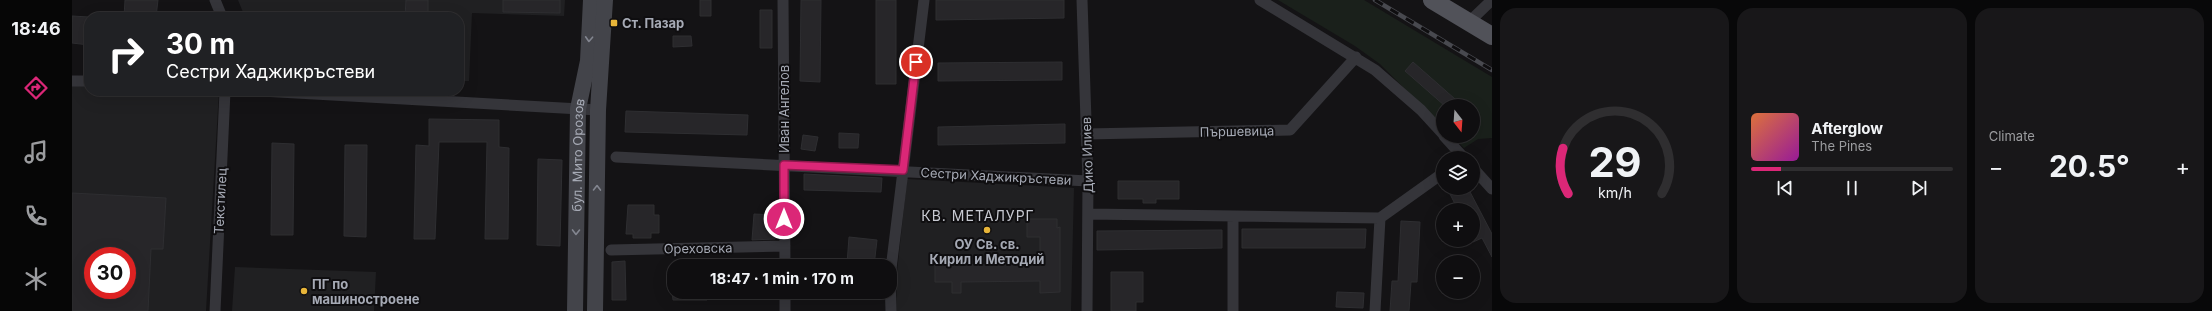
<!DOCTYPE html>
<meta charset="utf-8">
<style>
:root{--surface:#0f0e10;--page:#181719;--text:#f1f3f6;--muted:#9b9c9f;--line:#2f2e30;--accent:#db2777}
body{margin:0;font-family:Inter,sans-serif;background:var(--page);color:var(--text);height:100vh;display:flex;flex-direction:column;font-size:15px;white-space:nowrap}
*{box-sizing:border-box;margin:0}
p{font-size:13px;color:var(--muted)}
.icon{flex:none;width:22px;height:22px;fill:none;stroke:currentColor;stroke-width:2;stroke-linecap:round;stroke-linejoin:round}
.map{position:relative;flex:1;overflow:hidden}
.drawer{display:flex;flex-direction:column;gap:8px;padding:8px;background:#080809;width:720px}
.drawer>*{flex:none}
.top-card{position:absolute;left:12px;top:12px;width:380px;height:84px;border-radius:16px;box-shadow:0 4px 16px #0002,0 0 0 1px var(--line);background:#202124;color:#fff;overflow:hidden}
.needle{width:26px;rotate:163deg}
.controls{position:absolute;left:1364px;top:99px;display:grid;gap:8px}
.controls a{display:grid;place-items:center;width:44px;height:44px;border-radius:50%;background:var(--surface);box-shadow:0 4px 16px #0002,0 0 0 1px var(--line);font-size:20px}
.speed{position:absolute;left:12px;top:247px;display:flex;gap:8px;font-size:20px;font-weight:700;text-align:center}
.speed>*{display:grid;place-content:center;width:52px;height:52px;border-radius:50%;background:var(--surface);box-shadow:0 4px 16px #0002,0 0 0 1px var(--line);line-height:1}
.speed .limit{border:6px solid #d22;background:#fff;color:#111}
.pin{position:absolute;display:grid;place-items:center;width:34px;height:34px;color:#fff;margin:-17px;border:2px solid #fff;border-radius:50%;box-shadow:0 1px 4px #0007}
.me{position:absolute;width:44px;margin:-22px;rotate:0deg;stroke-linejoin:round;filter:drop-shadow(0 0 3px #0008)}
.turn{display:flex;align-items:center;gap:14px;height:84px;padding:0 16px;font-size:18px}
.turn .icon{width:52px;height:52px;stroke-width:2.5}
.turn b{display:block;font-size:28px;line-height:34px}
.big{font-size:30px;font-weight:700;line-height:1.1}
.drawer .widget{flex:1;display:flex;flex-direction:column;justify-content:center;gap:6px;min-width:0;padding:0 14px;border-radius:16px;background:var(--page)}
.drawer .dial{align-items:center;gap:0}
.dial svg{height:104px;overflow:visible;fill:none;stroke:var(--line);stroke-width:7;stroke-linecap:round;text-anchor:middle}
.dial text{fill:var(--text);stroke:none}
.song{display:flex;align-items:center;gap:12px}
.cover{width:48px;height:48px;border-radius:6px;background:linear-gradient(135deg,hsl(20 70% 55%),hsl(300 70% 35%))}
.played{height:4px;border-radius:2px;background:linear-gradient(90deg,var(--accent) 15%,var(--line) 15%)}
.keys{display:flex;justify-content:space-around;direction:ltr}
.heat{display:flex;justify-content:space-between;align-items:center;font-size:22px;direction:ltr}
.drawer .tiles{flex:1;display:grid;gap:8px;grid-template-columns:repeat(3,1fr)}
.trip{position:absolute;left:595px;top:259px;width:230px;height:40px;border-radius:16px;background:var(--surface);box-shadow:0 4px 16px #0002,0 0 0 1px var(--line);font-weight:700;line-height:40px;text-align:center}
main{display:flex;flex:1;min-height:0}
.menu{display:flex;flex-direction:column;width:72px;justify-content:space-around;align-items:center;background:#060606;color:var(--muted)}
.menu .icon{width:28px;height:28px}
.menu .active{color:var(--accent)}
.menu b{font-size:18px;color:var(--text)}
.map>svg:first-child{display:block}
.built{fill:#202022;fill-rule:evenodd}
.green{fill:#1a201b}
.building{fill:#272629;stroke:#2e2e31;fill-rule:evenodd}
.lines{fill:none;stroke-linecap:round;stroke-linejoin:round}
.minor{stroke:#35353a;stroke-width:11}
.secondary{stroke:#43444a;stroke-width:16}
.primary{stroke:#515259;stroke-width:18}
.rail-casing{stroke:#48494f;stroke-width:4.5}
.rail{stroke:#0f0e10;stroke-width:3;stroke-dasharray:9;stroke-linecap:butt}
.oneway{stroke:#838690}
.route-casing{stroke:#8e194d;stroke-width:10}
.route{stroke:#db2777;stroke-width:7}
.poi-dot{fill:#e8b539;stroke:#0f0e10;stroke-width:1.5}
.labels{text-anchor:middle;stroke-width:4;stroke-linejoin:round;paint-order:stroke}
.poi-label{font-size:13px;font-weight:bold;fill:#a6aab5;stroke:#0f0e10;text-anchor:start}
.street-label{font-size:13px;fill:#a6aab5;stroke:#0f0e10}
.neighbourhood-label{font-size:14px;letter-spacing:1px;fill:#c7c9d1;stroke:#0f0e10}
</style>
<main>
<nav class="menu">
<b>18:46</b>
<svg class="icon active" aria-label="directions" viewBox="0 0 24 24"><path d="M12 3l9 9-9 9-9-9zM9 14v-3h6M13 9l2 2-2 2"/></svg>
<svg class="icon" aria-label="music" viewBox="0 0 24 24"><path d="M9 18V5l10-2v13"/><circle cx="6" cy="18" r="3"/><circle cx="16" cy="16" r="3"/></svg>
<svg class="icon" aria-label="phone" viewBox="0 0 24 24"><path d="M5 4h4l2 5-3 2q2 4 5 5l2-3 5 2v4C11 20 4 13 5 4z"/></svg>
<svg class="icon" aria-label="climate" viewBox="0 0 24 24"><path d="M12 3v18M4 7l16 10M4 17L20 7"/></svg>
</nav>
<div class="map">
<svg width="1420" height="311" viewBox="0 0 1420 311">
<rect width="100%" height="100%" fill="#141315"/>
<path class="built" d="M166 0H493L492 16 400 13 397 81H387V17H173Z
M0 81H17V91H147L134 311H0ZM21 256H55V290H21Z
M835 179 1002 188 999 311H824L825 272Z
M163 267 304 272 302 311H160Z"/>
<path class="green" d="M1206 0H1292L1420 77V138L1406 139 1392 148 1380 136H1401V106H1371V127L1308 64 1283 46Z"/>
<path class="building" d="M53 0H86L84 17H52Z
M334 0H356V17H333Z
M431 0H488V13L431 12Z
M628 0H639V16H628Z
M729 0H749L748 82 728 81Z
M804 0H824V84H804Z
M864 0H992V18L864 20Z
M688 10H700V48H688Z
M0 16 17 17V45L0 43Z
M601 36H619L620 46 601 47Z
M990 62V80L866 81V63Z
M1341 62 1391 106H1373L1333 71Z
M554 111 676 115 675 135 553 132Z
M357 119 427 120V147L437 148 436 239H413L415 142H367L363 239H342L344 145 357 146Z
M993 124V143L866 145V127Z
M767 133 787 134 786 148H767Z
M731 135 746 137 743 151 729 149Z
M200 143 222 144 221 235H199Z
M273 145H295L294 237 272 236Z
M466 159 490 160 488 246 465 245Z
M732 174 810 178 809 192 732 190Z
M1046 181H1107V199H1084V203H1071V199H1046Z
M1375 188H1396L1420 234V257L1410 238 1401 242V210H1386Z
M0 193 94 198 91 249H79L76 311H0ZM21 256H55V290H21Z
M556 205H582V215H587V233H579V238H561V234H554Z
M682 214 704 215 703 239 680 240Z
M955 219H985V228L988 227V292L968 293V281L889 282V293H880V282H863V265L968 264V237H955Z
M1329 221 1348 222 1345 282H1339L1337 311H1318L1320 281H1326Z
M1170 229H1294L1293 248H1170Z
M1150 230V248L1025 250V231Z
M777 237 805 240 802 266 775 264Z
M553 261 554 300H540V262Z
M1039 272H1071V302H1064V311H1039Z
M600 292H635V300H601Z
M1265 292 1292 293 1291 308 1264 307Z"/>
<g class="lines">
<path class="minor" d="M143 0 150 17
M711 0 713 266
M1010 0 1016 181 1015 311
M1188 0 1303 70 1349 110 1371 134
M1397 22 1420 0
M0 81H17
M189 91 526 110
M1014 134 1218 130 1284 57
M1372 136 1392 158
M544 157 1016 181
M1401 168 1420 189
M1016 214 1308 218 1371 173
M1161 217V311
M539 250 713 246
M713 292V311
M143 311 153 91
M819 311 818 277 852 0
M1303 311 1308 218"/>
<g class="secondary">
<path id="s1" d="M503 311 506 109 516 61 519 0"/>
<path d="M523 311 526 110 533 0"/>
</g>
<path class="primary" d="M1360 0 1420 36"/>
<defs>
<path id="rail" d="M1303 0 1420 70"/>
</defs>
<use href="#rail" class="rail-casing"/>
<use href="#rail" class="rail"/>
</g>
<defs><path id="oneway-chevron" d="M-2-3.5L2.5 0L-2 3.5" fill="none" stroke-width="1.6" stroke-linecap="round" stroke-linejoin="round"/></defs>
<g class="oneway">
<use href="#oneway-chevron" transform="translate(517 39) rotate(93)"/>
<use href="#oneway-chevron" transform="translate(525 188) rotate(-89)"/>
<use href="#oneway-chevron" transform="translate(504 232) rotate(91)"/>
</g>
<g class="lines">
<defs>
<path id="route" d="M712 219V165L831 170 844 62"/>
</defs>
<use href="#route" class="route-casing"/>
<use href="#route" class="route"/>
</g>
<g class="poi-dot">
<rect x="538" y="19" width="8" height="8" rx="2"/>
<circle cx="915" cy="230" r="4"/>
<circle cx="232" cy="291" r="4"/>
</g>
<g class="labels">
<g class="poi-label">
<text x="550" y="28">Ст. Пазар</text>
<text x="915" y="249" text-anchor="middle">ОУ Св. св.<tspan x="915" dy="15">Кирил и Методий</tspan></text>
<text x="240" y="289">ПГ по<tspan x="240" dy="15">машиностроене</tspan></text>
</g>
<g class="street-label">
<text transform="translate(712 109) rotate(-90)" y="5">Иван Ангелов</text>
<text transform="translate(1165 131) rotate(-1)" y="5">Пършевица</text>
<text dy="5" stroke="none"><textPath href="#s1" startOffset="156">бул. Мито Орозов</textPath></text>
<text transform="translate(1015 155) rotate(-92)" y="5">Дико Илиев</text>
<text transform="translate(924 176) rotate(3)" y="5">Сестри Хаджикръстеви</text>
<text transform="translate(148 201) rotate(-87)" y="5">Текстилец</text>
<text transform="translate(626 248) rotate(-1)" y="5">Ореховска</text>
</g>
<g class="neighbourhood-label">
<text x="906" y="221">КВ. МЕТАЛУРГ</text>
</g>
</g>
</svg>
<div class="controls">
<a><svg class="needle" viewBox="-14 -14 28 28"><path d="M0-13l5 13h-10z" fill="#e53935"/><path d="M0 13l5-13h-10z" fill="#9b9c9f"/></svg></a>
<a><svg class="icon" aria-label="layers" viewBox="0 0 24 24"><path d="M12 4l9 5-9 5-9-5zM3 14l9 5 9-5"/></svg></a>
<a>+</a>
<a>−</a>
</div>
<div class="speed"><div class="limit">30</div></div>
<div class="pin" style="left:844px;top:62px;background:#d93025"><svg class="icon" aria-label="arrive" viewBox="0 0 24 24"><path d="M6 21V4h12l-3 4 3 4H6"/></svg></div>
<svg class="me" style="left:712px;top:219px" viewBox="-20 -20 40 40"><circle r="17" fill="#db2777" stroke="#fff" stroke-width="3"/><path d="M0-11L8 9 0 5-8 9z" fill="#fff"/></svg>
<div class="trip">18:47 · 1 min · 170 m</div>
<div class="top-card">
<div class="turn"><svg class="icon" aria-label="right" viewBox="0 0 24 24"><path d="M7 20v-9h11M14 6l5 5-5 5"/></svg><div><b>30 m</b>Сестри Хаджикръстеви</div></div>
</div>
</div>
<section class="drawer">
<div class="tiles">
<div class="widget dial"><svg viewBox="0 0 100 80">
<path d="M14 69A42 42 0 1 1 86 69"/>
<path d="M14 69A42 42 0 0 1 10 34" stroke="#db2777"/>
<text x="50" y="56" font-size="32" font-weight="700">29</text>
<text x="50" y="72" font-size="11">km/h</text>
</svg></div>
<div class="widget">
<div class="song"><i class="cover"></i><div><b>Afterglow</b><p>The Pines</p></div></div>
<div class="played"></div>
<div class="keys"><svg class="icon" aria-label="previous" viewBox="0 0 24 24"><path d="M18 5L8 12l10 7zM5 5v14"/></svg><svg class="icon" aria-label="pause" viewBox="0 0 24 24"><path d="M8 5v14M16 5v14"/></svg><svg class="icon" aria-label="next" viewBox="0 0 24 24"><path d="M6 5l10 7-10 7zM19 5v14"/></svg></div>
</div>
<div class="widget"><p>Climate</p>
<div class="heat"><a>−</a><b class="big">20.5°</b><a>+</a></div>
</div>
</div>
</section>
</main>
